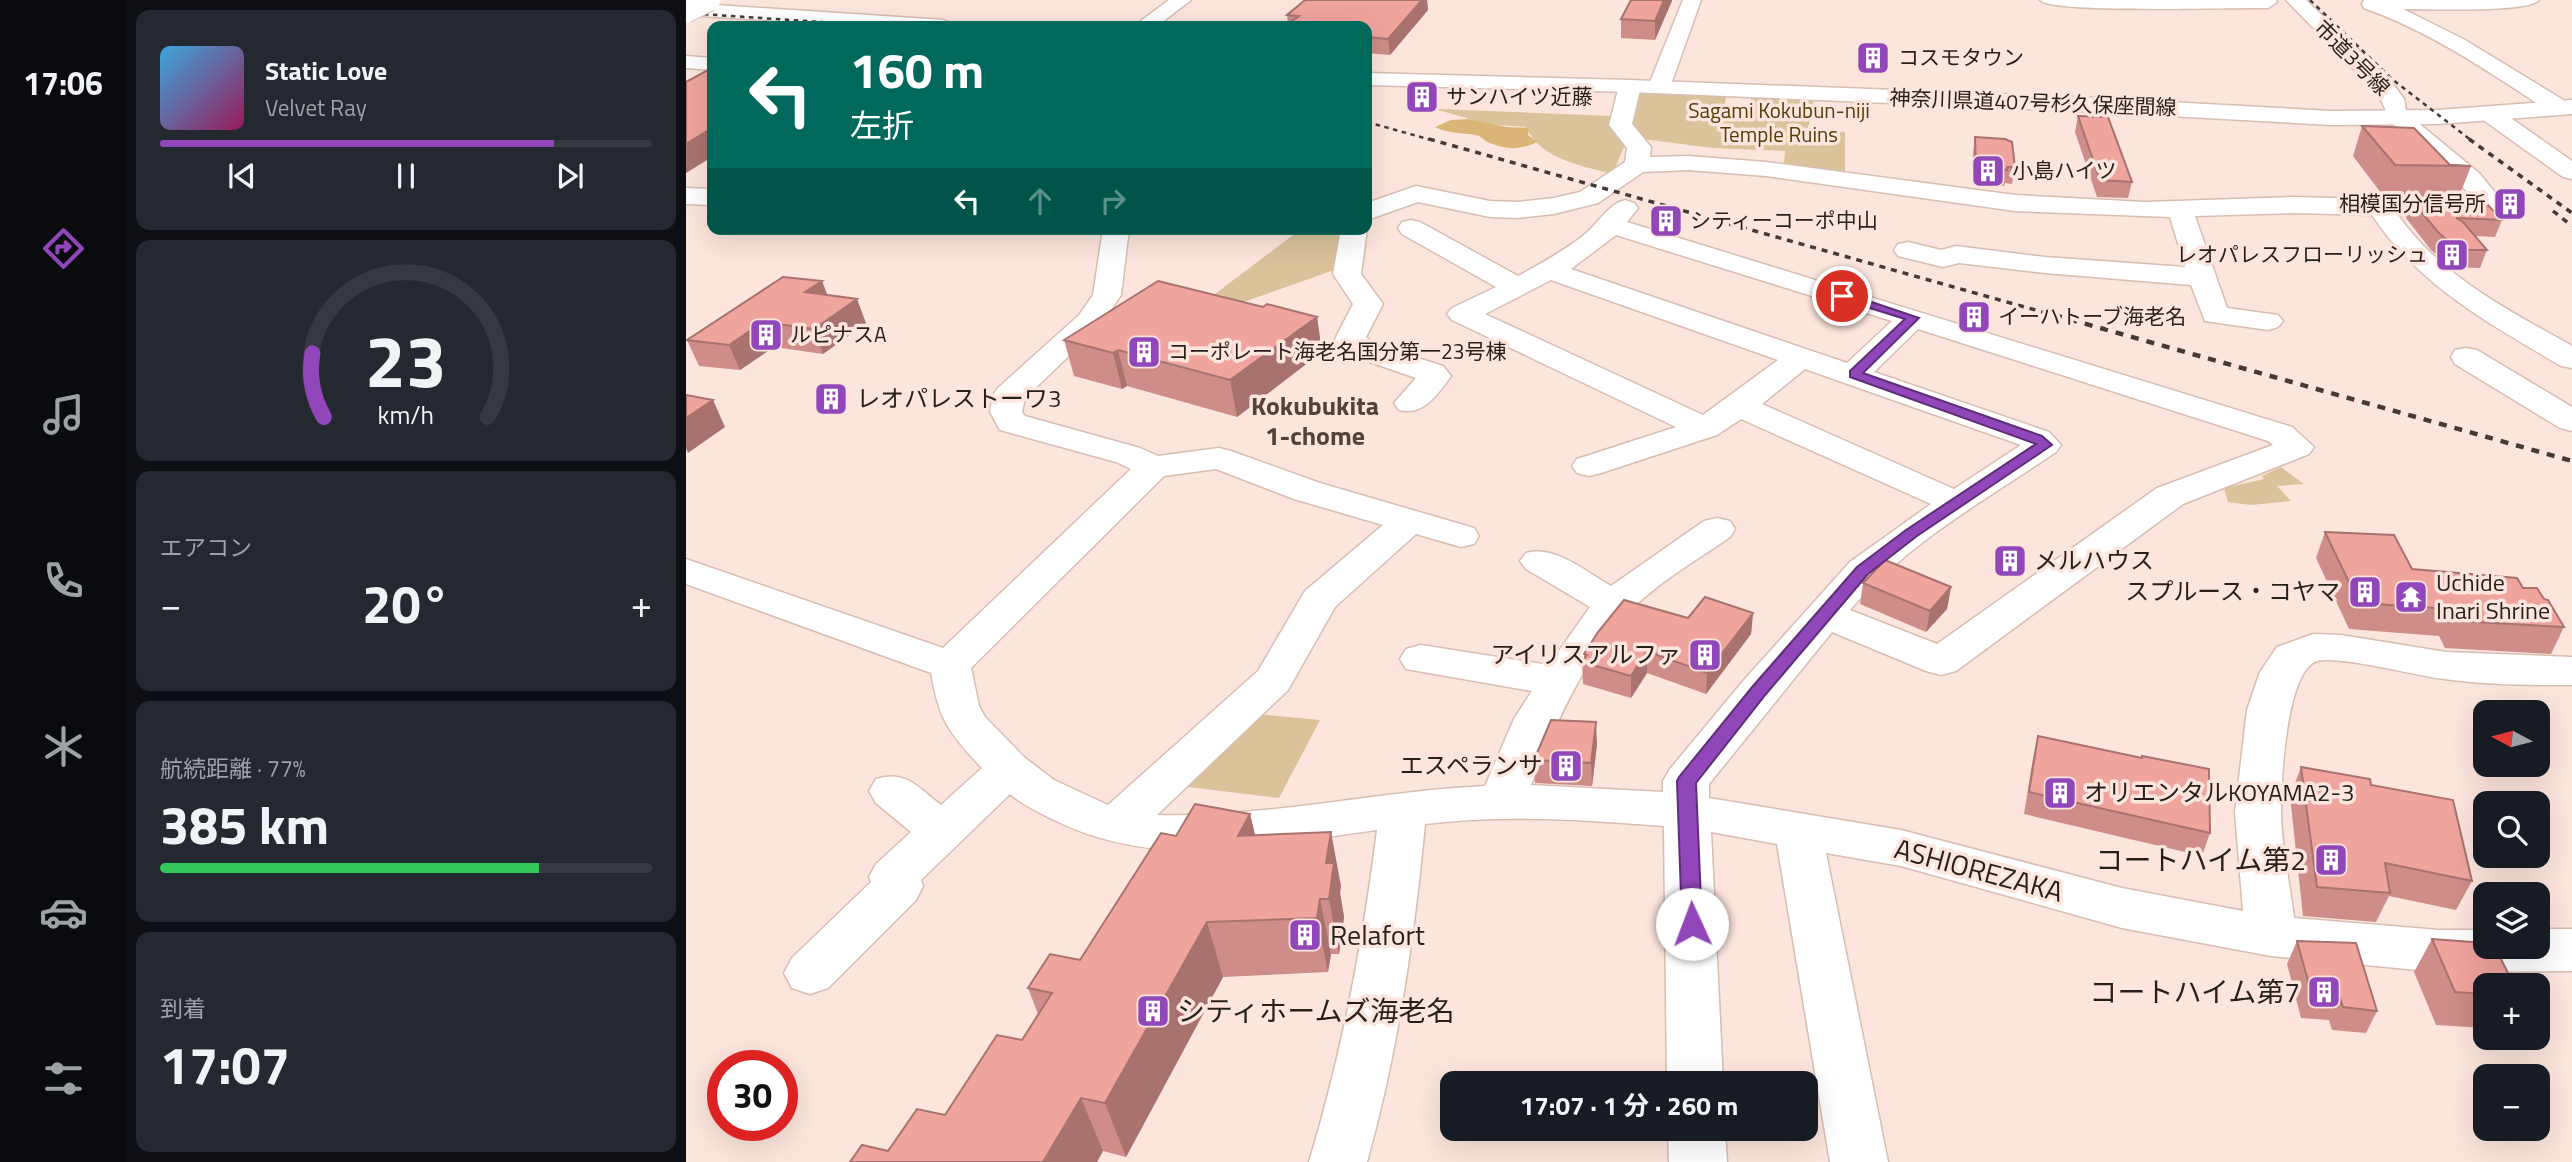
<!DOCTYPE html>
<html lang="ja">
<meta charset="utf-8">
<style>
:root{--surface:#171b24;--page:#242831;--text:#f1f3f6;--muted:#9ea1a6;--line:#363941;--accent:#9147b9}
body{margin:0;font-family:"Titillium Web","Noto Sans JP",sans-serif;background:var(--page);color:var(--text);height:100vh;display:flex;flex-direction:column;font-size:26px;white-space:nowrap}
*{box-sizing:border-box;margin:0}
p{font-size:23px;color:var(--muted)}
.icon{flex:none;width:38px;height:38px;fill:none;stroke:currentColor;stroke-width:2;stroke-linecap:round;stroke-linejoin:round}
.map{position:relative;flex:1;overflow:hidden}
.details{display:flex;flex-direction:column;gap:10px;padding:10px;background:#0d0f14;width:560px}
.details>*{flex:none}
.hud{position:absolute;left:21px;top:21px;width:665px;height:214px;border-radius:14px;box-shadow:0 7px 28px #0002;background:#00695c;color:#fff;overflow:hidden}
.needle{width:46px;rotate:277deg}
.controls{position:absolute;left:1787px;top:700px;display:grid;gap:14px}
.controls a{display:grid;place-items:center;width:77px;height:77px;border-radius:14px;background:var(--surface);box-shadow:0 7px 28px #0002;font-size:35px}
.speed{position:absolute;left:21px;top:1050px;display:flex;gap:14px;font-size:35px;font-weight:700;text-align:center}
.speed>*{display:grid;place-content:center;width:91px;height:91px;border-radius:50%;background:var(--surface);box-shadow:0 7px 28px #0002;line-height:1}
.speed .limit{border:10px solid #d22;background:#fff;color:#111}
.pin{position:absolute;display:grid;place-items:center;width:60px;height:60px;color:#fff;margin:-30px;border:4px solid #fff;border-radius:50%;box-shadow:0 2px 7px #0007}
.me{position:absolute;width:77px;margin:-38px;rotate:358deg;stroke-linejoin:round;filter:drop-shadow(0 0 5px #0008)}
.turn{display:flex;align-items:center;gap:24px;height:147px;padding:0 28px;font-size:32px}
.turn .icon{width:91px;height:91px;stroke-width:2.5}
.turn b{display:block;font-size:49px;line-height:60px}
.lanes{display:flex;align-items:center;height:66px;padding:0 28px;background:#0003;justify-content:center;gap:35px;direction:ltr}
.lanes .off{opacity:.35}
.big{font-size:52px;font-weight:700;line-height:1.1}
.details .widget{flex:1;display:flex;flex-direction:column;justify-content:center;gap:10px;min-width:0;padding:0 24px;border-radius:14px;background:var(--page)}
.details .dial{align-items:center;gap:0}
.dial svg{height:182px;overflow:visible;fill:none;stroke:var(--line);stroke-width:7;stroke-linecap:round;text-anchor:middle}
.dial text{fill:var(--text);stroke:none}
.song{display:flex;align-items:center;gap:21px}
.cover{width:84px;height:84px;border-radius:10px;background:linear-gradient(135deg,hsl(200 70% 55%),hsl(330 70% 35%))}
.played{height:7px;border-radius:4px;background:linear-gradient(90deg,var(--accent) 80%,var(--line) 80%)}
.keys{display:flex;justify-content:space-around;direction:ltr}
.heat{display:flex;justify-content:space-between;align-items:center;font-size:38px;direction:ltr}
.charge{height:10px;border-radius:5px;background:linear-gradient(90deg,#34c759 77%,var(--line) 0)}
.trip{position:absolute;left:754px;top:1071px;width:378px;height:70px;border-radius:14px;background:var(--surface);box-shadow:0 7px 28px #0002;font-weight:700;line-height:70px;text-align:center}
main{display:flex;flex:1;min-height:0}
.menu{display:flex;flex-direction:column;width:126px;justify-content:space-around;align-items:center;background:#090b0e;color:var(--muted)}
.menu .icon{width:49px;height:49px}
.menu .on{color:var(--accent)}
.menu b{font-size:32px;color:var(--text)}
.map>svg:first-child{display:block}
.green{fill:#dac29b}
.forest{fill:#dab577}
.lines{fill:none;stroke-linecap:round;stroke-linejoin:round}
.street-casing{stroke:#d8bdb1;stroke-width:3}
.secondary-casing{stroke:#d8bdb1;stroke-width:3}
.street{fill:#fff;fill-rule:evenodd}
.secondary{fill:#fff;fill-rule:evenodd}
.rail-far2{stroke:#463a36;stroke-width:2.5;stroke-dasharray:4.5 4.5;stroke-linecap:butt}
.rail-far1{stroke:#463a36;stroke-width:3.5;stroke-dasharray:6 6;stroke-linecap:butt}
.rail{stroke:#463a36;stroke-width:4.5;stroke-dasharray:8 8;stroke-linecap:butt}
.highway-bridge-casing{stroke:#d8bdb1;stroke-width:23;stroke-linecap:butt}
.highway-bridge{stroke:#fff;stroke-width:21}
.wall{fill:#ce8d88}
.shaded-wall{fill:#a8736f}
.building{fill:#f0a49e;stroke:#a8736f;stroke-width:2}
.route{fill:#9147b9;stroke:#5e2e78;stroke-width:2}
.labels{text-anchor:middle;stroke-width:7;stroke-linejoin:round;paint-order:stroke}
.far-poi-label{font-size:21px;fill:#281e1a;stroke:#fce5dc;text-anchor:start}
.far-street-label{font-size:21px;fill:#281e1a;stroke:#fce5dc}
.far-park-label{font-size:21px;fill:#563d09;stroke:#fce5dc}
.poi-label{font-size:24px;fill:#281e1a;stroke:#fce5dc;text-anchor:start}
.neighbourhood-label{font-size:26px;font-weight:bold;fill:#574037;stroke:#fce5dc}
.near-poi-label{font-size:28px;fill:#281e1a;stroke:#fce5dc;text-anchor:end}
.near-street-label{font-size:28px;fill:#281e1a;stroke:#fce5dc}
</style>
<main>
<nav class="menu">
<b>17:06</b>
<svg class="icon on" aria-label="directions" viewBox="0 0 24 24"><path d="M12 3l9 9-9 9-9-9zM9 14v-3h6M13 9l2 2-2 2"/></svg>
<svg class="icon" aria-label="music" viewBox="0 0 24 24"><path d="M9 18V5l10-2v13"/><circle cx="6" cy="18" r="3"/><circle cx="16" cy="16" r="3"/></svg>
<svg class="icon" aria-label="phone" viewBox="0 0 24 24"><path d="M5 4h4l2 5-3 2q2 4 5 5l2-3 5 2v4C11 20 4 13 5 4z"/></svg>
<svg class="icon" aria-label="climate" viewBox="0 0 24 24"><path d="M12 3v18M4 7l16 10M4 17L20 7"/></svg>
<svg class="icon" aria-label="car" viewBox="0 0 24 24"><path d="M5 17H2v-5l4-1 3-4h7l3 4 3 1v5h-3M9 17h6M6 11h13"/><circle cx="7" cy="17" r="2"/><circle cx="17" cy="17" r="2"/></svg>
<svg class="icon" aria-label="filters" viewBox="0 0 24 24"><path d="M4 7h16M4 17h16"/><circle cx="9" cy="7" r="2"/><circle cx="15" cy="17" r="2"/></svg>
</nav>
<section class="details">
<div class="widget">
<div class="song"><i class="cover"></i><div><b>Static Love</b><p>Velvet Ray</p></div></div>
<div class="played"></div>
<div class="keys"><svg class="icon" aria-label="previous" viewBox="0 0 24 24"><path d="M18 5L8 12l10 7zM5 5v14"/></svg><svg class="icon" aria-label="pause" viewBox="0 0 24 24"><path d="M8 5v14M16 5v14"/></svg><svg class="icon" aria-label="next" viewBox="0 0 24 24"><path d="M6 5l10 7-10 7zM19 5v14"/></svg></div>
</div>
<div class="widget dial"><svg viewBox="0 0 100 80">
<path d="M14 69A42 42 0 1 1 86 69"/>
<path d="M14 69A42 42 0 0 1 9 41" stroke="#9147b9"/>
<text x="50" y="56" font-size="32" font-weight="700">23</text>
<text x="50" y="72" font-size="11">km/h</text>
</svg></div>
<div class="widget"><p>エアコン</p>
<div class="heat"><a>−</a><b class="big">20°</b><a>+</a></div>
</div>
<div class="widget"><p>航続距離 · 77%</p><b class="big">385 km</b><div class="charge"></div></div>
<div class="widget"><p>到着</p><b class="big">17:07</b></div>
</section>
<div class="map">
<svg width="1886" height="1162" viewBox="0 0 1886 1162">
<rect width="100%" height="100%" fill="#fce5dc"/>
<path class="green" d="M958 91 1041 94 1037 111 1062 112 1066 95 1128 98 1122 128 1159 132V174L1098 164 1099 151 1027 148 957 139 944 130 950 93Z
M754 109 926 116 938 147 929 168 923 173C893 165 855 159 840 127L802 124 752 110Z
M615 229H660L651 269 552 304 525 297Z
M1595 467 1618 484 1591 486 1605 501 1565 505 1542 502 1538 488 1578 479 1576 476Z
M570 714 634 720 593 798 487 785Z"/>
<path class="forest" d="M783 119 821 127 843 128 842 135 851 142C835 150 821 150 804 143 798 141 797 137 790 135 777 133 760 133 749 127L765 120Z"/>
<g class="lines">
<defs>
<path id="street" d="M483 0H505L471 26H448Z
M997 0H1015L984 87 981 92H965L962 87Z
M1354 0H1590L1591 2 1582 8C1551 7 1365 14 1354 0Z
M1600 0H1620L1705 81 1718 99 1720 110 1730 121 1793 173 1819 205 1823 210 1819 215 1810 218 1712 215C1754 276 1824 311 1886 346V368L1875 366C1804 324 1732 285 1686 215L1608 213 1509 216 1541 308 1592 315 1597 321 1592 327 1582 330 1519 321 1505 285 1359 273 1273 263 1257 267 1212 256 1208 250 1212 244 1222 242 1255 250 1270 246 1359 257 1499 267 1484 217 1329 211 1080 176 1002 170 957 172 912 203 868 214 832 218 804 217 732 202 681 220V203L730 186 804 201 832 202 868 198 894 192 939 162 941 148 923 125 933 86 936 81H952L955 86 946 124 965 147 964 157 1002 156 1080 162 1329 195 1459 202 1608 197 1790 202C1768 174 1739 156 1714 131 1699 116 1700 105 1689 91Z
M1678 0H1853C1843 13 1739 9 1717 9L1779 40 1882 103 1885 108 1882 113H1866C1806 74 1746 32 1678 8L1676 4Z
M0 3 258 20 268 26H173L0 15Z
M1804 107 1812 109 1886 161V179L1877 177 1796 119 1793 114 1796 109Z
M0 188 26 189V205L0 204Z
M939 200 948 203 952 208 941 222 1606 427 1628 447 1623 454 1497 504 1270 671 1255 675 1240 671 1146 632 1023 784V798L1215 830 1436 888 1557 911 1549 812 1561 710 1574 672 1591 647 1627 634 1655 635 1760 652 1886 657V685C1844 685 1800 685 1758 679 1732 676 1652 655 1631 661 1600 671 1595 781 1595 811 1595 846 1604 883 1608 918L1753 930H1799V947H1852V929H1886V971L1753 972 1585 956 1436 928 1215 866 1140 853 1202 1162H1144L1091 844 1025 832 1037 1083H981L978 826C899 820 818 814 739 824 728 939 712 1051 681 1162H623C656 1053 677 943 691 830 578 844 474 873 366 819 351 811 337 805 324 794L235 880 237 886 230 900 142 988 124 994 106 988 98 973 106 958 185 882 183 877 190 864 225 832 190 803 183 791 190 779C221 770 231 787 255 805L296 768C263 733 253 720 245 673L0 584V559L257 648 445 469 430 462 314 430 304 412 307 395 312 388 393 315 407 295 417 229H443L435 295 413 327 339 398 336 412 339 416 454 448 472 456 533 448 545 451 634 483 788 528 793 536 788 544 775 547 730 534 649 607 602 690 471 815C581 818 690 791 799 786L828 719 846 691 720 669 714 659 720 649 735 645 863 665 904 607 840 569 834 561 840 553C870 545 900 572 925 586L1018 521 1031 518 1044 521 1049 529 1044 537C1010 561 970 583 941 614 897 660 868 727 845 785L977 792V781L984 769 1058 680 1164 562 1245 504 1055 419 1031 435 915 473 903 476 891 473 886 466 891 459 990 427 766 320 761 314 766 308 810 287 716 234 712 228 716 222 725 220 734 222 832 276C854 264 878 251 898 235 912 224 922 204 939 200ZM930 235 1206 321 1161 363 885 269ZM865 280 1092 360 1017 415 799 314ZM1232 329 1582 441 1587 445 1471 488 1251 644 1164 610C1220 544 1299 500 1370 452L1375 445 1363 432 1188 372ZM1119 369 1335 445 1268 489 1076 404ZM530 469 608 499 697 525 619 591 572 671 422 805 368 780 339 758 299 717 293 706 285 668 478 476Z
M655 229H681L675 274 697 304 680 337 688 344 757 366 765 376C751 395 738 416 713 410L708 403 730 378 666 356 649 339 667 304 647 274Z
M1780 348 1791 350 1886 407V431L1874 428 1769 364 1765 357 1769 350Z
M982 1129H1039L1041 1162H983Z"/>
<path id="secondary" d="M0 56 26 58V70L0 68Z
M681 73 944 80 1392 97 1645 111 1752 110 1886 100V114L1752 124 1645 125 1392 111 944 92 681 85Z"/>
</defs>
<use href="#street" class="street-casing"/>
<use href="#secondary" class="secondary-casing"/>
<use href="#street" class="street"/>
<use href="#secondary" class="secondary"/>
<path class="rail-far2" d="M1624 0 1706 79 1786 141
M0 13 195 26
M681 122 749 141"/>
<path class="rail-far1" d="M743 139 1374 317
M1783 139 1886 213
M1867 211 1886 226"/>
<path class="rail" d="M1368 315 1886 461"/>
<defs>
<path id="highway-bridge" d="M0 12 24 0"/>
</defs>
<use href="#highway-bridge" class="highway-bridge-casing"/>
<use href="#highway-bridge" class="highway-bridge"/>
</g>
<path class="wall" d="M619 0H741L742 10 704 55 681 53V26L602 24 601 15Z
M945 0H986L969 40 935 38V19Z
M1392 116 1446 182 1442 198 1411 197 1389 132Z
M1676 126 1764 165 1785 166 1773 197H1698L1667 156Z
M1289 137 1329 167 1326 184 1319 183 1318 186 1287 184V153Z
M1726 201 1816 220 1809 237 1790 236 1801 250 1794 268 1765 267 1745 250 1720 218Z
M136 281 141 295 180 323 137 354 88 347 54 370 13 366 1 340Z
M577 307 631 317 636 352 551 417 441 386 436 389 388 376 378 340Z
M1639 532 1726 569 1837 588 1858 599 1878 627 1865 654 1759 648 1753 636 1663 629 1630 558Z
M1177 583 1265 587 1261 609 1240 632 1174 604Z
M1067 613 1065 634 1020 694 961 673 945 698 897 684 896 662 898 660V654L1002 618Z
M1352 736 1524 833 1516 856 1338 814 1347 758Z
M911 744 906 786 849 783 848 760Z
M1615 767 1685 785 1786 881 1770 910 1703 896 1690 922 1617 916 1604 796Z
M564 814 569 835 655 886 654 893 658 917 653 954H645L642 972 537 977 440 1157 417 1151 411 1162H164L202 1151 259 1115 336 1040 352 1014 342 988 394 960 490 836Z
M1746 939 1799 985V1028L1750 1025 1728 972Z
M1611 941 1691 1011 1680 1033 1646 1030 1643 1020 1615 1018 1601 964Z"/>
<path class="shaded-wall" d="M736 0H741L742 10 704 55 702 39Z
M978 0H986V1L969 40V21Z
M26 128V157L0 173V144Z
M136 281 145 305 119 292Z
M171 299 180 323 137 354 128 329Z
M631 317 636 352 551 417 544 380Z
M77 322 88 347 54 370 43 345Z
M432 350 441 386 436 389 427 353Z
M27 400 39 427 2 453 0 448V418Z
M1265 587 1261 609 1240 632 1244 611Z
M1067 613 1065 634 1020 694 1021 673Z
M961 651V673L945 698V676Z
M910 722 911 744 906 786 905 763Z
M564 814 577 868 552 836Z
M645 832 655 886 654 893 658 917 653 954 643 899 640 863Z
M634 899 645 954 642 972 631 918Z
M521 922 537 977 440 1157 419 1103Z
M395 1098 417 1151 411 1162H357Z"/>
<path class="building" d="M619 0H736L702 39 681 37V26H599L613 16 601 15Z
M945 0H978L969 21 935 19Z
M22 70H26V128L0 144V82Z
M1392 116 1422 117 1446 182 1414 180Z
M1676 126 1728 128 1764 165 1785 166 1709 165Z
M1289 137 1319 139 1326 142 1329 167H1321V170L1290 168Z
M1726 201 1800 203 1816 220 1770 218 1777 222 1801 250H1772L1752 232Z
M97 277 136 281 119 292 171 299 128 329 77 322 43 345 1 340Z
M472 281 577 307 581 304 631 317 544 380 432 350 427 353 378 340Z
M0 395 27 400 0 418Z
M1639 532 1708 535 1726 569 1831 578 1837 588H1851L1858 599 1862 600 1878 627 1771 621 1765 609 1673 603Z
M1199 560 1265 587 1244 611 1177 583Z
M1019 597 1067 613 1021 673 961 651 945 676 896 662 901 655 898 654 912 632 938 600 1002 618Z
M865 720 910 722 905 763 848 760Z
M1352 736 1456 758V756L1523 769 1524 833 1343 792Z
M1615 767 1684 779 1685 785 1767 800 1786 881 1699 863 1704 893 1631 887Z
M509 804 564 814 552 836 645 832 640 863H648L643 899H634L631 918 521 922 419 1103 395 1098 357 1162H164L176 1145 202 1151 231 1109 259 1115 311 1035 336 1040 366 993 342 988 364 954 394 960 475 833 490 836Z
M1746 939 1799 943V947H1809L1828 985H1799V994L1769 992Z
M1611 941 1670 943 1691 1011 1657 1007 1654 998 1626 995Z"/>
<path class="route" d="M1156 292 1233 318 1177 373 1356 436 1366 445 1231 536 1182 574 1080 694 1010 783 1016 924 1013 930 1006 932 999 930 996 924 991 781 993 777 1067 686 1171 567 1220 530 1350 444 1164 377V371L1219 319 1152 298 1150 296Z"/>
<defs>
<symbol id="building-square" viewBox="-11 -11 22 22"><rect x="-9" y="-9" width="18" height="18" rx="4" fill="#9147b9" stroke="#fce5dc"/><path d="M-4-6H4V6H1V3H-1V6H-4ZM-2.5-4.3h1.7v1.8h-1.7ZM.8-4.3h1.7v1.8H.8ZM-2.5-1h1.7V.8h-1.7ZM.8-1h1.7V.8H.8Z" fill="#fff"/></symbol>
<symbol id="temple-square" viewBox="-11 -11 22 22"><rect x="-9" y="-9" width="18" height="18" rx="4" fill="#9147b9" stroke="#fce5dc"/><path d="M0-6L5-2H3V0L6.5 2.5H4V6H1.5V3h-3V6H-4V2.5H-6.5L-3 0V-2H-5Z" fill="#fff"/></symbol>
</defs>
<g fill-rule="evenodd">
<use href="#building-square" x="1168" y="39" width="38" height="38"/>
<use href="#building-square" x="717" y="78" width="38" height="38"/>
<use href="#building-square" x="1283" y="152" width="38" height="38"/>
<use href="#building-square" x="1805" y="185" width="38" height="38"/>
<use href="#building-square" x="961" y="202" width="38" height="38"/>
<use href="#building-square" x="1747" y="236" width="38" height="38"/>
<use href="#building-square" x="1269" y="298" width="38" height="38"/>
<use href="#building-square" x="61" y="316" width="38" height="38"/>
<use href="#building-square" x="439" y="333" width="38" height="38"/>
<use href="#building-square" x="126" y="380" width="38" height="38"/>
<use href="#building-square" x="1305" y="542" width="38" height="38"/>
<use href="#building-square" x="1660" y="573" width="38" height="38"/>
<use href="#temple-square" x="1706" y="578" width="38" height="38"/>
<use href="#building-square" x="1000" y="636" width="38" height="38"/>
<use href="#building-square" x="861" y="747" width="38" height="38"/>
<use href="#building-square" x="1355" y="774" width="38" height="38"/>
<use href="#building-square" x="1626" y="841" width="38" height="38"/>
<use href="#building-square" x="600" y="916" width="38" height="38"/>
<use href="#building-square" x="1619" y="973" width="38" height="38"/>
<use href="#building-square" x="448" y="992" width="38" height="38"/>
</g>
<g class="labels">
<g class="far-poi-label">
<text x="1212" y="65">コスモタウン</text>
<text x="760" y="104">サンハイツ近藤</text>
<text x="1326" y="178">小島ハイツ</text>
<text x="1800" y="211" text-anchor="end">相模国分信号所</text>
<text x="1004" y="228">シティーコーポ中山</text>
<text x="1742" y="262" text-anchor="end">レオパレスフローリッシュ</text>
<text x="1312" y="324">イーハトーブ海老名</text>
<text x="104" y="342">ルピナスA</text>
<text x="482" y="359">コーポレート海老名国分第一23号棟</text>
</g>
<g class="far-street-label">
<text transform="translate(1666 58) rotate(45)" y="7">市道3号線</text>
<text transform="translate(1347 103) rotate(2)" y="7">神奈川県道407号杉久保座間線</text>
</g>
<g class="far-park-label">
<text x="1093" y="118">Sagami Kokubun-niji<tspan x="1093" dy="24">Temple Ruins</tspan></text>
</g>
<g class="poi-label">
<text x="170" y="407">レオパレストーワ3</text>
<text x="1348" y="569">メルハウス</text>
<text x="1750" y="591">Uchide<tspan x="1750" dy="28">Inari Shrine</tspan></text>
<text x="1654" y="600" text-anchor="end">スプルース・コヤマ</text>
<text x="995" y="663" text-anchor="end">アイリスアルファ</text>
<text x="856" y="774" text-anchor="end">エスペランサ</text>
<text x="1398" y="801">オリエンタルKOYAMA2-3</text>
</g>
<g class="neighbourhood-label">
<text x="629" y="415">Kokubukita<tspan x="629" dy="30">1-chome</tspan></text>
</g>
<g class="near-poi-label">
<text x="1620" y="870">コートハイム第2</text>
<text x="644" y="945" text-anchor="start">Relafort</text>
<text x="1614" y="1002">コートハイム第7</text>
<text x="491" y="1021" text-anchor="start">シティホームズ海老名</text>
</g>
<g class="near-street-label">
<text transform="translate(1293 870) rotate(15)" y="10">ASHIOREZAKA</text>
</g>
</g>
</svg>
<div class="controls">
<a><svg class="needle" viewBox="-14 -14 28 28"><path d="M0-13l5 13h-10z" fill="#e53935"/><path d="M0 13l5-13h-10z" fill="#9ea1a6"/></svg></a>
<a><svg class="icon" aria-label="search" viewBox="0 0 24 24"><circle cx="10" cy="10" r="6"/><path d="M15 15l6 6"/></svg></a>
<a><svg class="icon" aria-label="layers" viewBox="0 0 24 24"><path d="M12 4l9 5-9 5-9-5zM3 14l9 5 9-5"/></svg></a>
<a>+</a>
<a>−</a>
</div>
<div class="speed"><div class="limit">30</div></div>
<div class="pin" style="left:1156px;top:296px;background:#d93025"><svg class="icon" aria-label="arrive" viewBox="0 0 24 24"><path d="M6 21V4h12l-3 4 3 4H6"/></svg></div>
<svg class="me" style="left:1006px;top:924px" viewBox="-20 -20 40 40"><circle r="19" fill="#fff"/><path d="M0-13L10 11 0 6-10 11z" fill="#9147b9"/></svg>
<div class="trip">17:07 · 1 分 · 260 m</div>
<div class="hud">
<div class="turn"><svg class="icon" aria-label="left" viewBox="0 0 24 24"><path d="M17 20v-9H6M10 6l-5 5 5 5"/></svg><div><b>160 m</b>左折</div></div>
<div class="lanes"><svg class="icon" aria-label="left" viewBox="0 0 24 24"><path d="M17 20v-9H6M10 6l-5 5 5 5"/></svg><svg class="icon off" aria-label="ahead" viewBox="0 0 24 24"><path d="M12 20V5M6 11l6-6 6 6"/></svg><svg class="icon off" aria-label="right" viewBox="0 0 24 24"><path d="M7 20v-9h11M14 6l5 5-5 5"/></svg></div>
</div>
</div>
</main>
